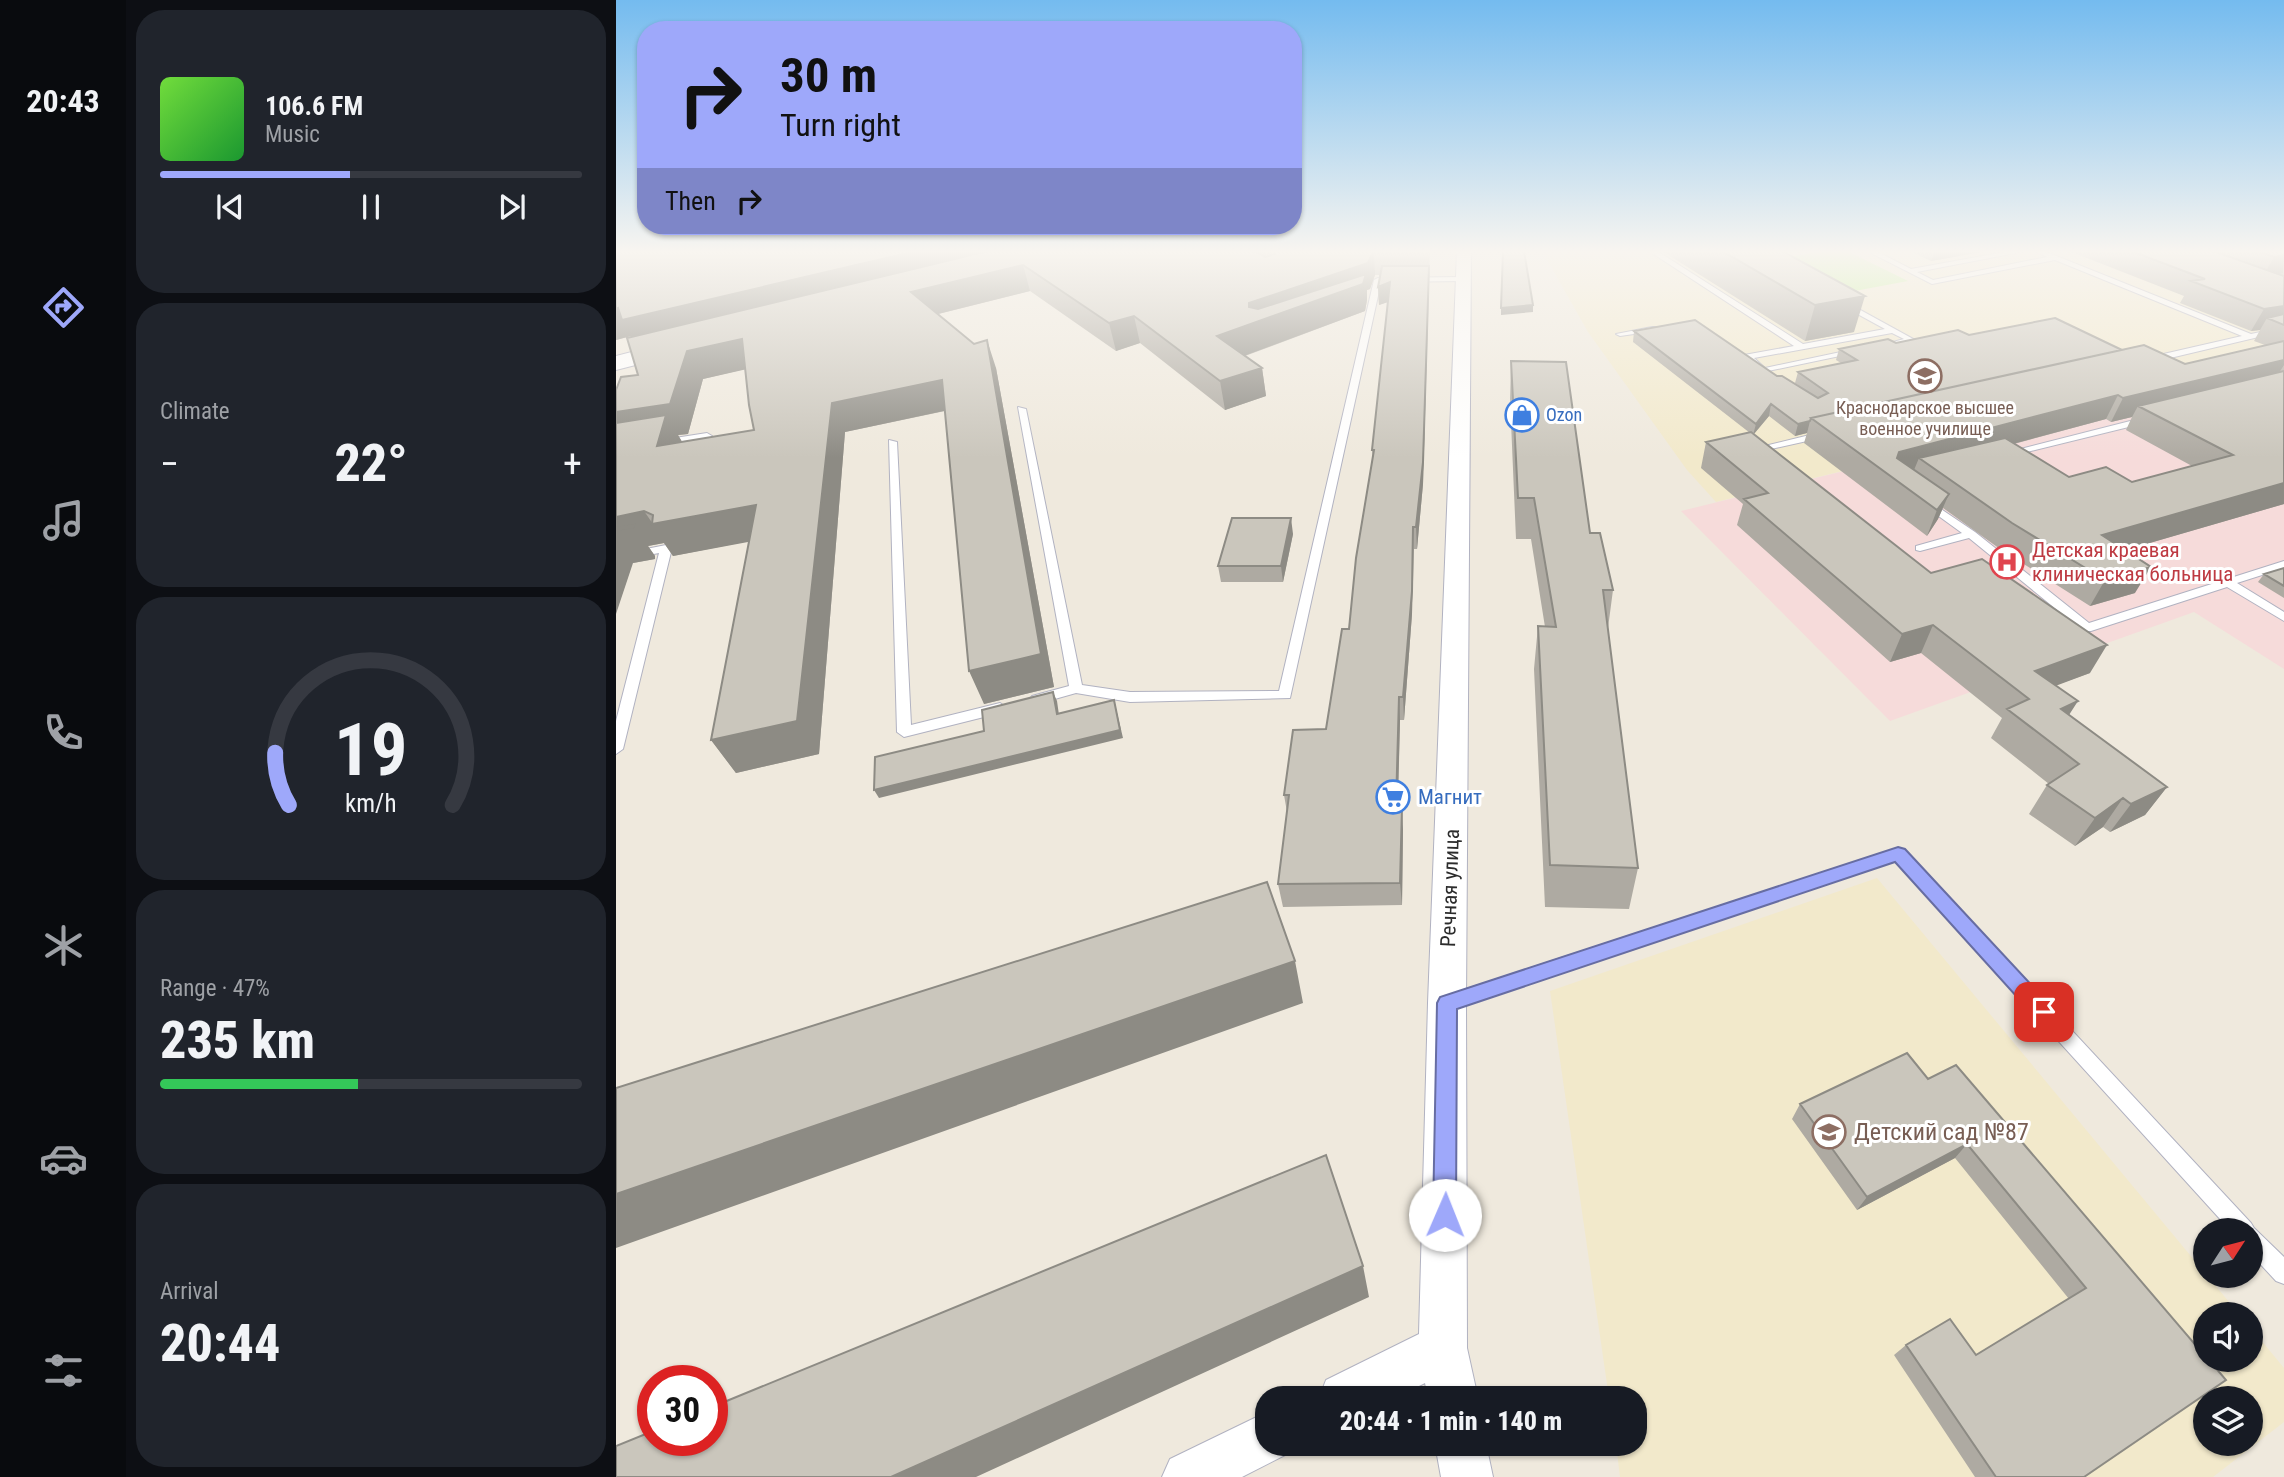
<!DOCTYPE html>
<meta charset="utf-8">
<style>
:root{--surface:#171b24;--page:#20242c;--text:#f1f3f6;--muted:#9ea1a6;--line:#363941;--accent:#9ea8fa}
body{margin:0;font-family:"Roboto Condensed",sans-serif;background:var(--page);color:var(--text);height:100vh;display:flex;flex-direction:column;font-size:26px;white-space:nowrap}
*{box-sizing:border-box;margin:0}
p{font-size:23px;color:var(--muted)}
.icon{flex:none;width:38px;height:38px;fill:none;stroke:currentColor;stroke-width:2;stroke-linecap:round;stroke-linejoin:round}
.map{position:relative;flex:1;overflow:hidden}
.side{display:flex;flex-direction:column;gap:10px;padding:10px;background:#0d0f14;width:490px}
.side>*{flex:none}
.guide{position:absolute;left:21px;top:21px;width:665px;height:214px;border-radius:28px;box-shadow:0 2px 5px #0004;background:#9ea8fa;color:#111;overflow:hidden}
.needle{width:46px;rotate:54deg}
.controls{position:absolute;left:1577px;top:1218px;display:grid;gap:14px}
.controls a{display:grid;place-items:center;width:70px;height:70px;border-radius:50%;background:var(--surface);box-shadow:0 2px 5px #0004;font-size:35px}
.speed{position:absolute;left:21px;top:1365px;display:flex;gap:14px;font-size:35px;font-weight:700;text-align:center}
.speed>*{display:grid;place-content:center;width:91px;height:91px;border-radius:50%;background:var(--surface);box-shadow:0 2px 5px #0004;line-height:1}
.speed .limit{border:10px solid #d22;background:#fff;color:#111}
.pin{position:absolute;display:grid;place-items:center;width:60px;height:60px;color:#fff;margin:-30px;border-radius:14px;box-shadow:0 4px 10px #0006}
.me{position:absolute;width:77px;margin:-38px;rotate:1deg;stroke-linejoin:round;filter:drop-shadow(0 0 5px #0008)}
.turn{display:flex;align-items:center;gap:24px;height:147px;padding:0 28px;font-size:32px}
.turn .icon{width:91px;height:91px;stroke-width:2.5}
.turn b{display:block;font-size:49px;line-height:60px}
.then{display:flex;align-items:center;height:66px;padding:0 28px;background:#0003;gap:14px;font-size:26px}
.big{font-size:52px;font-weight:800;line-height:1.1}
.side .widget{flex:1;display:flex;flex-direction:column;justify-content:center;gap:10px;min-width:0;padding:0 24px;border-radius:28px;background:var(--page)}
.side .dial{align-items:center;gap:0}
.dial svg{height:182px;overflow:visible;fill:none;stroke:var(--line);stroke-width:7;stroke-linecap:round;text-anchor:middle}
.dial text{fill:var(--text);stroke:none}
.song{display:flex;align-items:center;gap:21px}
.cover{width:84px;height:84px;border-radius:10px;background:linear-gradient(135deg,hsl(100 70% 55%),hsl(130 70% 35%))}
.played{height:7px;border-radius:4px;background:linear-gradient(90deg,var(--accent) 45%,var(--line) 45%)}
.keys{display:flex;justify-content:space-around;direction:ltr}
.heat{display:flex;justify-content:space-between;align-items:center;font-size:38px;direction:ltr}
.charge{height:10px;border-radius:5px;background:linear-gradient(90deg,#34c759 47%,var(--line) 0)}
.trip{position:absolute;left:639px;top:1386px;width:392px;height:70px;border-radius:28px;background:var(--surface);box-shadow:0 2px 5px #0004;font-weight:800;line-height:70px;text-align:center}
main{display:flex;flex:1;min-height:0}
.menu{display:flex;flex-direction:column;width:126px;justify-content:space-around;align-items:center;background:#090b0e;color:var(--muted)}
.menu .icon{width:49px;height:49px}
.menu .selected{color:var(--accent)}
.menu b{font-size:32px;color:var(--text)}
.map>svg:first-child{display:block}
.education{fill:#f2e9cb;fill-rule:evenodd}
.medical{fill:#f6dbda}
.pitch{fill:#bff28f}
.lines{fill:none;stroke-linecap:round;stroke-linejoin:round}
.lane-casing{stroke:#b1b2c1;stroke-width:2}
.street-casing{stroke:#b1b2c1;stroke-width:2}
.secondary-casing{stroke:#b1b2c1;stroke-width:2}
.lane{fill:#fff;fill-rule:evenodd}
.street{fill:#fff;fill-rule:evenodd}
.secondary{fill:#fff;fill-rule:evenodd}
.wall{fill:#aeaaa2;fill-rule:evenodd}
.shaded-wall{fill:#8d8b84}
.building{fill:#cac6bc;stroke:#8d8b84;stroke-width:2}
.route{fill:#9ea8fa;stroke:#676da2;stroke-width:2}
.labels{text-anchor:middle;stroke-width:6;stroke-linejoin:round;paint-order:stroke}
.far-education-label{font-size:18px;fill:#785e54;stroke:#fff}
.far-shop-label{font-size:18px;fill:#366cbe;stroke:#fff;text-anchor:start}
.health-label{font-size:21px;fill:#be3a42;stroke:#fff;text-anchor:start}
.shop-label{font-size:21px;fill:#366cbe;stroke:#fff;text-anchor:start}
.street-label{font-size:21px;fill:#2c2c2c;stroke:#fff}
.near-education-label{font-size:24px;fill:#785e54;stroke:#fff;text-anchor:start}
</style>
<main>
<nav class="menu">
<b>20:43</b>
<svg class="icon selected" aria-label="directions" viewBox="0 0 24 24"><path d="M12 3l9 9-9 9-9-9zM9 14v-3h6M13 9l2 2-2 2"/></svg>
<svg class="icon" aria-label="music" viewBox="0 0 24 24"><path d="M9 18V5l10-2v13"/><circle cx="6" cy="18" r="3"/><circle cx="16" cy="16" r="3"/></svg>
<svg class="icon" aria-label="phone" viewBox="0 0 24 24"><path d="M5 4h4l2 5-3 2q2 4 5 5l2-3 5 2v4C11 20 4 13 5 4z"/></svg>
<svg class="icon" aria-label="climate" viewBox="0 0 24 24"><path d="M12 3v18M4 7l16 10M4 17L20 7"/></svg>
<svg class="icon" aria-label="car" viewBox="0 0 24 24"><path d="M5 17H2v-5l4-1 3-4h7l3 4 3 1v5h-3M9 17h6M6 11h13"/><circle cx="7" cy="17" r="2"/><circle cx="17" cy="17" r="2"/></svg>
<svg class="icon" aria-label="filters" viewBox="0 0 24 24"><path d="M4 7h16M4 17h16"/><circle cx="9" cy="7" r="2"/><circle cx="15" cy="17" r="2"/></svg>
</nav>
<section class="side">
<div class="widget">
<div class="song"><i class="cover"></i><div><b>106.6 FM</b><p>Music</p></div></div>
<div class="played"></div>
<div class="keys"><svg class="icon" aria-label="previous" viewBox="0 0 24 24"><path d="M18 5L8 12l10 7zM5 5v14"/></svg><svg class="icon" aria-label="pause" viewBox="0 0 24 24"><path d="M8 5v14M16 5v14"/></svg><svg class="icon" aria-label="next" viewBox="0 0 24 24"><path d="M6 5l10 7-10 7zM19 5v14"/></svg></div>
</div>
<div class="widget"><p>Climate</p>
<div class="heat"><a>−</a><b class="big">22°</b><a>+</a></div>
</div>
<div class="widget dial"><svg viewBox="0 0 100 80">
<path d="M14 69A42 42 0 1 1 86 69"/>
<path d="M14 69A42 42 0 0 1 8 46" stroke="#9ea8fa"/>
<text x="50" y="56" font-size="32" font-weight="700">19</text>
<text x="50" y="72" font-size="11">km/h</text>
</svg></div>
<div class="widget"><p>Range · 47%</p><b class="big">235 km</b><div class="charge"></div></div>
<div class="widget"><p>Arrival</p><b class="big">20:44</b></div>
</section>
<div class="map">
<svg width="1668" height="1477" viewBox="0 0 1668 1477">
<rect width="100%" height="100%" fill="#efe9dd"/>
<path class="education" d="M926 251H1516L1668 308V363L1100 502 1071 470 972 332Z
M1261 878 1623 1314H1589V1360H1634L1635 1328 1668 1368V1422L1597 1477H1004L1000 1444H1018V1398H993L934 991ZM1589 1398H1634V1444H1589Z"/>
<path class="medical" d="M1668 363V669L1578 612 1274 721 1065 511Z"/>
<path class="pitch" d="M1206 251H1231L1292 281 1228 293 1163 259Z"/>
<g class="lines">
<defs>
<path id="lane" d="M1033 251H1041L1187 344 1269 329 1225 305 1224 303 1228 301 1299 340 1277 346V342L1288 339 1276 333 1138 358 1149 368 1239 349 1243 352 1147 372 1128 359V355L1178 346Z
M1251 251H1260L1295 269 1394 251H1410L1301 272 1317 280 1431 257 1419 251H1428L1635 334 1668 327V331L1533 363 1530 362V358L1626 336 1439 260 1316 284Z
M847 277 851 279 850 281 765 282 674 698 514 702 460 693 421 704 416 702 414 699 416 696 453 686 402 407 410 409 466 685 514 692 663 691 758 280 762 278Z
M1036 327H1039V331L1004 336 1000 334Z
M1530 417 1533 418V422L1390 457 1385 454Z
M1206 432 1211 435 1209 437 1137 453 1132 450Z
M91 433 96 436 94 438 46 446 41 443 46 440Z
M273 440 281 442 295 725 384 703 391 708 384 713 288 737 281 732Z
M1310 499 1359 532 1473 623 1668 561V568L1621 583 1668 612V621L1611 587 1475 631H1467L1353 538 1304 551 1300 550V546L1346 533 1306 504 1305 502Z
M50 545 56 548 7 749 0 754V721L43 553 0 561V555Z
M1282 848 1288 850 1635 1223 1638 1228 1668 1257V1284L1660 1281 1634 1253V1230H1614L1279 861 832 1011 826 1009 823 1003 826 997 832 995Z"/>
<path id="street" d="M841 251H855L850 1003 851 1348 862 1398H812L809 1383 779 1398H703L710 1380 803 1334 812 1003Z
M651 1412V1444H674L669 1455 626 1477H546L554 1459Z
M819 1444H870L877 1477H825Z"/>
<path id="secondary" d="M66 339 74 341 78 346 74 351 0 370V356Z"/>
</defs>
<use href="#lane" class="lane-casing"/>
<use href="#street" class="street-casing"/>
<use href="#secondary" class="secondary-casing"/>
<use href="#lane" class="lane"/>
<use href="#street" class="street"/>
<use href="#secondary" class="secondary"/>
</g>
<path class="wall" d="M0 251H814L807 484 801 549H798L796 614 788 720H784L782 806 787 830 786 905 667 907 662 884 671 812 668 795 710 729 733 629 757 460 756 450 772 302 763 305 762 287 764 275H759L754 289 751 290V300L749 311 629 356 646 368 650 396 609 410 524 343 500 351 414 291 322 314 380 368 438 687 368 704 329 411 229 432 203 754 120 773 95 740 133 541 57 556 48 543 32 546 39 556V559L17 563 22 375 15 336 0 340ZM129 369 138 430 66 442 62 435 72 434 87 379Z
M1046 251H1166L1238 332 1189 341Z
M1294 251H1371L1315 261Z
M1453 251H1668V504L1509 550 1519 593 1474 606 1384 549 1327 508 1322 519 1311 536 1188 443 1191 433 1179 436 1153 416 1138 434 1315 573 1474 673 1440 685 1453 715 1551 787 1529 815 1494 832 1487 827 1459 846 1413 814 1431 785 1433 784 1375 738 1386 718 1305 653 1274 662 1121 525 1127 504 1085 468 1090 442 1134 433 1017 342 1018 331 1161 376 1190 391 1179 383 1182 372 1225 363 1220 360 1223 349 1353 335 1506 350 1569 364 1649 345 1638 341 1644 330 1635 331 1564 303 1568 296ZM1516 417 1510 430 1576 466 1516 482 1453 477 1398 444 1490 419 1495 422Z
M895 361 974 533 997 590 992 628 1022 868 1013 909 929 907 918 669 922 626 929 627 915 539H900L894 399Z
M677 534 667 582H605L602 566Z
M1668 568V598L1642 582 1648 574Z
M1312 1079 1589 1356 1468 1477H1359L1278 1355 1290 1345 1360 1355 1453 1299 1339 1158 1241 1210 1176 1119 1184 1104Z"/>
<path class="shaded-wall" d="M300 251H376L22 348 15 336 0 340V309Z
M758 251 759 275 754 289 751 290V300L749 311 606 364 601 336 633 303Z
M1319 251H1371L1315 261Z
M1668 255 1667 273 1646 278 1658 257Z
M407 265 414 291 306 318 295 292Z
M813 266 807 484 801 549 800 527Z
M774 282 775 301 763 305 762 287Z
M1249 296 1238 332 1189 341 1199 305Z
M917 305V312L885 315V308Z
M1668 306V325L1651 318 1644 330 1635 331 1648 309Z
M518 316 524 343 500 351 493 323Z
M126 339 140 367 87 379 72 434 62 435 68 445 60 476 0 429V412L71 351Z
M371 340 380 368 438 687 368 704 353 671Z
M1668 360V365L1657 382 1522 406 1516 417 1495 422 1507 398Z
M646 368 650 396 609 410 604 381Z
M326 380 337 409 229 432 203 754 120 773 95 740 216 403Z
M1502 395 1490 419 1314 466 1303 458 1298 470 1274 476 1283 452Z
M1155 404 1153 416 1137 435 1140 424Z
M1194 421 1191 433 1179 436 1182 424Z
M1668 483V504L1472 561 1486 535Z
M1333 494 1322 519 1311 536 1321 510Z
M140 505 158 537 57 556 48 543 32 546 39 556V559L17 563 0 614V517L28 511 37 524Z
M675 518 677 534 667 582 665 566Z
M797 527 796 614 788 720 787 697Z
M1535 567 1519 593 1474 606 1489 580Z
M1317 625 1305 653 1274 662 1286 634Z
M1491 645 1474 673 1410 697 1419 671Z
M437 692 441 701 444 722 441 714Z
M783 697 784 720 781 830 780 806Z
M498 700 507 738 263 798 258 790Z
M1462 701 1444 729 1445 709Z
M1551 787 1529 815 1494 832 1515 804Z
M1507 798 1487 827 1459 846 1479 818Z
M786 806 787 830 786 905 784 883Z
M679 961 687 1003 0 1248V1194Z
M1351 1144 1339 1158 1241 1210 1251 1197Z
M747 1266 753 1297 360 1477H275Z"/>
<path class="building" d="M0 251H300L6 320 2 308 0 309Z
M372 251H638L649 257 659 254 658 251H757L752 263 633 303V307L642 309 750 274 747 284 601 336 646 368 604 381 518 316 493 323 407 265 295 292 358 344 371 340 425 654 353 671 326 380 216 403 181 721 95 740 140 505 36 524 37 515 28 511 0 517V423L50 415 41 446 138 430 133 405 126 339 71 351 54 404 0 412V390L5 377 22 375 11 338Z
M887 251H908L917 305 885 308Z
M1106 251H1166L1249 296 1199 305Z
M1515 251H1597L1668 276V306L1648 309 1575 281 1589 279Z
M1642 251H1668V255L1658 257Z
M766 266H813L807 462 800 527H797L796 591 787 697H783L780 806H786L784 883 662 884 673 795H668L677 730 710 729 726 629H733L740 558 758 450H756L774 282 762 287Z
M1668 314V325L1651 318Z
M1439 318 1506 350 1195 418 1194 421 1182 424 1155 404 1140 424 1018 331 1079 320 1161 376H1166L1202 398 1212 393 1182 372 1241 360 1223 349 1272 339 1280 343 1342 330 1353 335Z
M1668 341V360L1507 398 1502 395 1283 452 1281 458 1333 494 1321 510 1195 418 1528 345 1569 364Z
M895 361 950 362 974 533H984L997 590H987L1022 868 934 865 922 626 940 627 918 498H902Z
M1668 371V483L1486 535 1535 567 1489 580 1396 523 1303 458 1389 438 1453 477 1490 467 1516 482 1617 455 1522 406Z
M1135 432 1315 573 1366 559 1491 645 1419 671 1462 701 1445 709 1551 787 1515 804 1507 798 1479 818 1431 785 1463 764 1391 709 1413 699 1317 625 1286 634 1128 499 1152 493 1090 442Z
M616 518H675L665 566H602Z
M18 525 17 527 0 530V528Z
M1668 568V586L1648 574Z
M437 692 441 714 498 700 504 730 258 790 259 757 368 731 366 710Z
M651 882 679 961 0 1194V1088Z
M1291 1053 1312 1079 1340 1065 1589 1356V1360H1593L1610 1380 1468 1477H1380L1290 1345 1334 1319 1360 1355 1470 1288 1351 1144 1251 1197 1184 1104Z
M710 1155 747 1266 275 1477H0V1446L37 1431V1440H96V1407Z"/>
<linearGradient id="sky" x2="0" y2="1"><stop stop-color="#74bbef"/><stop offset="0.55" stop-color="#f8f5f0"/><stop offset="1" stop-color="#f8f5f0" stop-opacity="0"/></linearGradient>
<rect width="1668" height="458" fill="url(#sky)"/>
<path class="route" d="M1282 847 1289 849 1435 1006 1438 1012 1435 1019 1428 1021 1421 1019 1279 862 841 1009 840 1215 837 1224 829 1227 820 1224 817 1215 821 1003 824 997Z"/>
<defs>
<symbol id="university-ring" viewBox="-11 -11 22 22"><circle r="9.5" fill="#fff" stroke="#8d6e63" stroke-width="1.5"/><path d="M0-5L7-2L0 1L-7-2ZM-4 1L0 2.5L4 1V4Q0 6-4 4Z" fill="#8d6e63"/></symbol>
<symbol id="shop-ring" viewBox="-11 -11 22 22"><circle r="9.5" fill="#fff" stroke="#3f7fe0" stroke-width="1.5"/><path d="M-5-2.5h2.3a2.7 3.5 0 0 1 5.4 0H5L5.5 6h-11ZM-1.5-2.5h3a1.5 2.3 0 0 0-3 0Z" fill="#3f7fe0"/></symbol>
<symbol id="hospital-ring" viewBox="-11 -11 22 22"><circle r="9.5" fill="#fff" stroke="#e0444e" stroke-width="1.5"/><path d="M-5-5h3v3.5h4V-5h3V5h-3V1.5h-4V5h-3Z" fill="#e0444e"/></symbol>
<symbol id="supermarket-ring" viewBox="-11 -11 22 22"><circle r="9.5" fill="#fff" stroke="#3f7fe0" stroke-width="1.5"/><path d="M-6-5.5h2.5l.6 2H6L4.5 2H-2.5L-4.4-4H-6ZM-1.5 3.2a1.3 1.3 0 1 0 .1 0ZM3 3.2a1.3 1.3 0 1 0 .1 0Z" fill="#3f7fe0"/></symbol>
<symbol id="school-ring" viewBox="-11 -11 22 22"><circle r="9.5" fill="#fff" stroke="#8d6e63" stroke-width="1.5"/><path d="M0-5L7-2L0 1L-7-2ZM-4 1L0 2.5L4 1V4Q0 6-4 4Z" fill="#8d6e63"/></symbol>
</defs>
<g fill-rule="evenodd">
<use href="#university-ring" x="1290" y="357" width="38" height="38"/>
<use href="#shop-ring" x="887" y="396" width="38" height="38"/>
<use href="#hospital-ring" x="1372" y="543" width="38" height="38"/>
<use href="#supermarket-ring" x="758" y="778" width="38" height="38"/>
<use href="#school-ring" x="1194" y="1113" width="38" height="38"/>
</g>
<g class="labels">
<g class="far-education-label">
<text x="1309" y="414">Краснодарское высшее<tspan x="1309" dy="21">военное училище</tspan></text>
</g>
<g class="far-shop-label">
<text x="930" y="421">Ozon</text>
</g>
<g class="health-label">
<text x="1416" y="557">Детская краевая<tspan x="1416" dy="24">клиническая больница</tspan></text>
</g>
<g class="shop-label">
<text x="802" y="804">Магнит</text>
</g>
<g class="street-label">
<text transform="translate(834 888) rotate(-88)" y="7">Речная улица</text>
</g>
<g class="near-education-label">
<text x="1238" y="1140">Детский сад №87</text>
</g>
</g>
</svg>
<div class="controls">
<a><svg class="needle" viewBox="-14 -14 28 28"><path d="M0-13l5 13h-10z" fill="#e53935"/><path d="M0 13l5-13h-10z" fill="#9ea1a6"/></svg></a>
<a><svg class="icon" aria-label="sound" viewBox="0 0 24 24"><path d="M4 9h4l5-4v14l-5-4H4zM17 9q2 3 0 6"/></svg></a>
<a><svg class="icon" aria-label="layers" viewBox="0 0 24 24"><path d="M12 4l9 5-9 5-9-5zM3 14l9 5 9-5"/></svg></a>
</div>
<div class="speed"><div class="limit">30</div></div>
<div class="pin" style="left:1428px;top:1012px;background:#d93025"><svg class="icon" aria-label="arrive" viewBox="0 0 24 24"><path d="M6 21V4h12l-3 4 3 4H6"/></svg></div>
<svg class="me" style="left:829px;top:1215px" viewBox="-20 -20 40 40"><circle r="19" fill="#fff"/><path d="M0-13L10 11 0 6-10 11z" fill="#9ea8fa"/></svg>
<div class="trip">20:44 · 1 min · 140 m</div>
<div class="guide">
<div class="turn"><svg class="icon" aria-label="right" viewBox="0 0 24 24"><path d="M7 20v-9h11M14 6l5 5-5 5"/></svg><div><b>30 m</b>Turn right</div></div>
<div class="then">Then<svg class="icon" aria-label="right" viewBox="0 0 24 24"><path d="M7 20v-9h11M14 6l5 5-5 5"/></svg></div>
</div>
</div>
</main>
